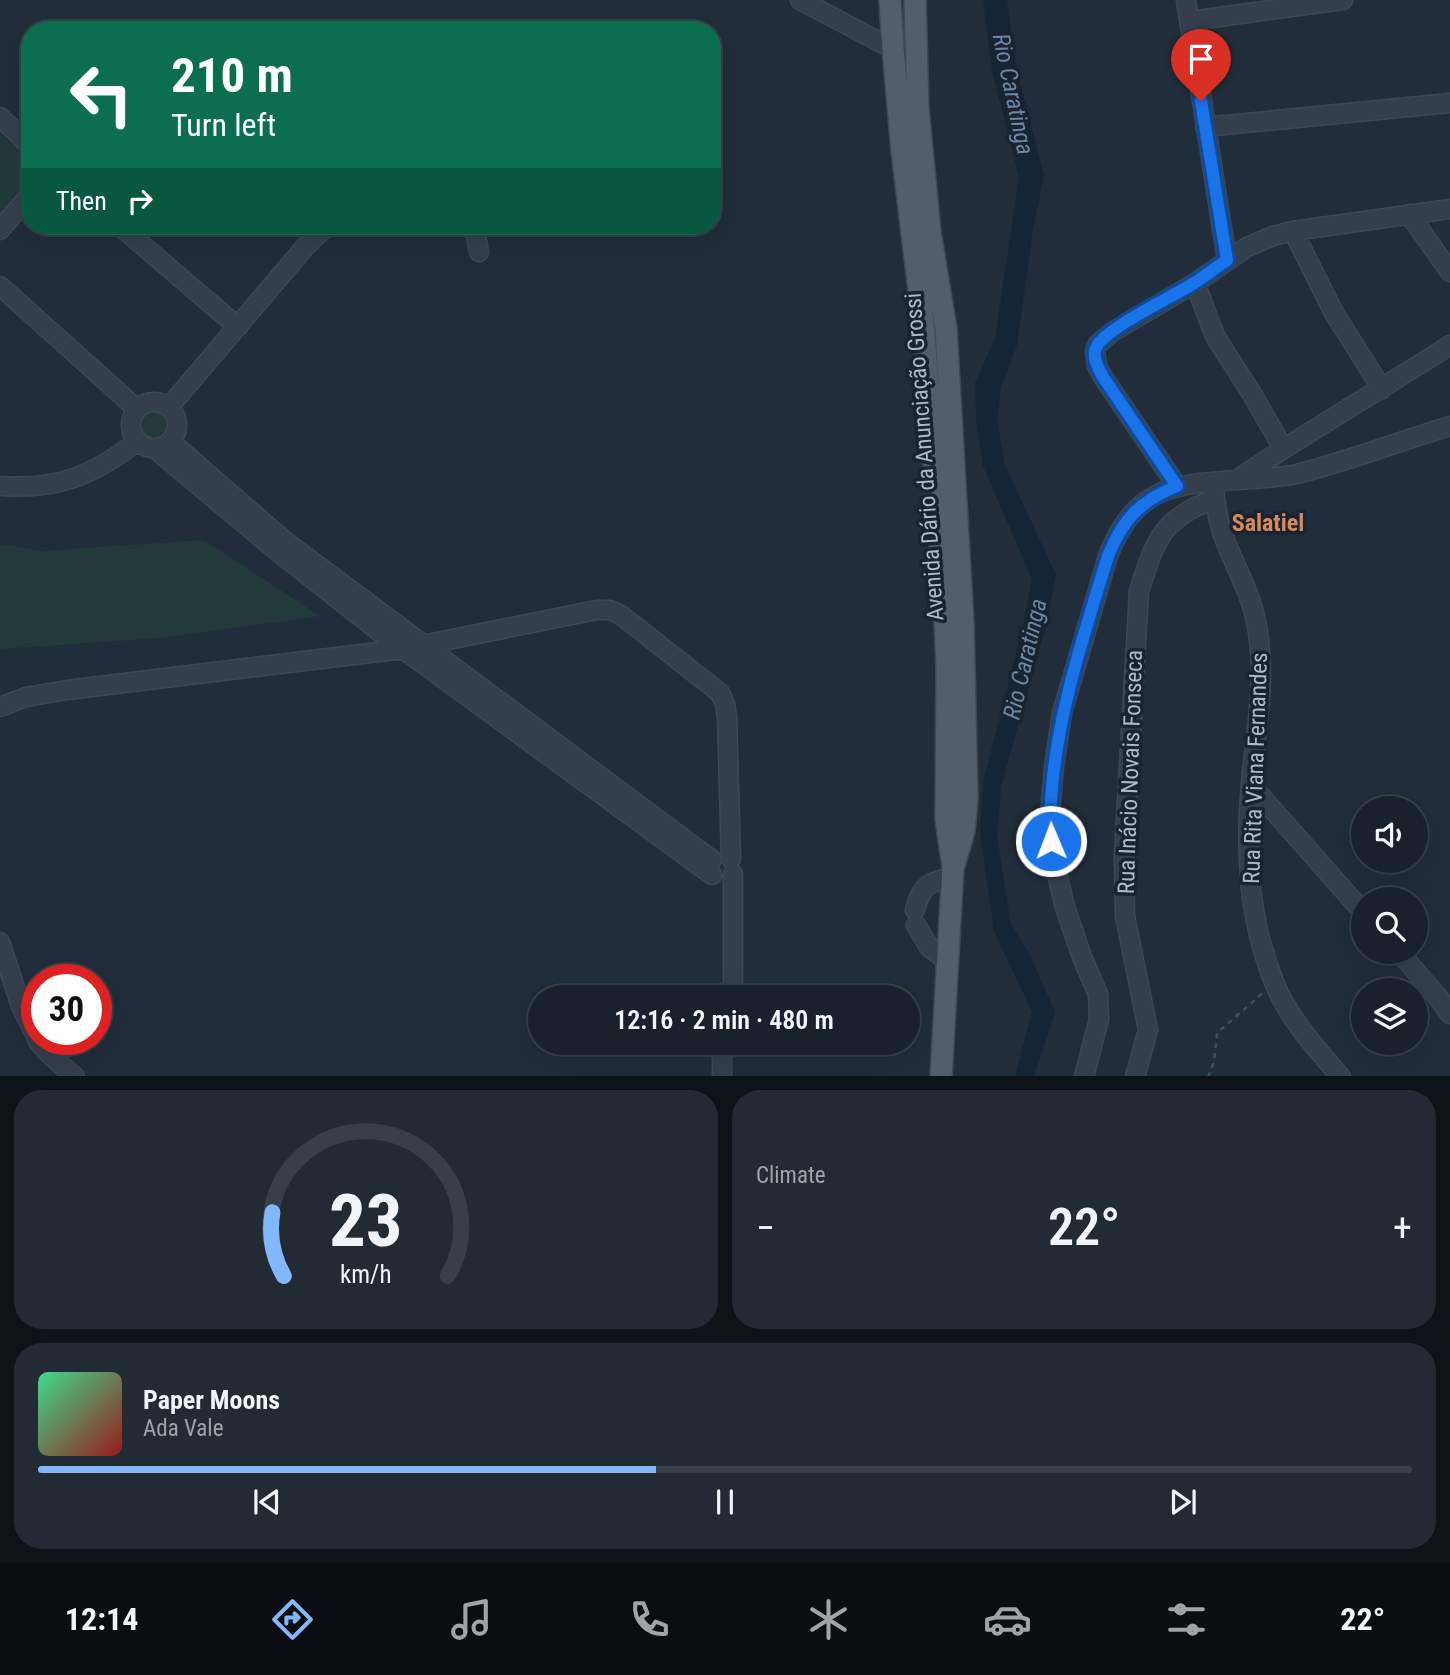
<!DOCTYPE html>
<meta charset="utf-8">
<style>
:root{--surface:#19222c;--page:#222a34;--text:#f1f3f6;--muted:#9fa4a9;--line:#373f48;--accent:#82b7fa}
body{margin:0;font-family:"Roboto Condensed",sans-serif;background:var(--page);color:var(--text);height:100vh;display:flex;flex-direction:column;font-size:26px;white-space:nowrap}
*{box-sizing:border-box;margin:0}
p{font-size:23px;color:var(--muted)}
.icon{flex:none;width:38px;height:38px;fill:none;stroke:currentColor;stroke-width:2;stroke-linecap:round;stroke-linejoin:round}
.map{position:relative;height:1076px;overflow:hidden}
.side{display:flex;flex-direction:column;gap:14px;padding:14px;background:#0e1318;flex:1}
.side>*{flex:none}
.guide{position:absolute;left:21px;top:21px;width:700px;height:214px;border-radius:28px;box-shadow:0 7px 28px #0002,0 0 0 2px var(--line);background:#0b6e4f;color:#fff;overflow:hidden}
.controls{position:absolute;left:1351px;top:796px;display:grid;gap:14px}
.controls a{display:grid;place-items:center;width:77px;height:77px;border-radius:50%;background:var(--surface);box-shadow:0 7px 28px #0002,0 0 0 2px var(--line);font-size:35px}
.speed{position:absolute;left:21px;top:964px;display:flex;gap:14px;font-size:35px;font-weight:700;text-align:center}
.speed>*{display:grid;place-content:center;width:91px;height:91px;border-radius:50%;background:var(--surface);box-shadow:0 7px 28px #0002,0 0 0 2px var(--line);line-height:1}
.speed .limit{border:10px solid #d22;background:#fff;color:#111}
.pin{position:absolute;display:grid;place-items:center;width:60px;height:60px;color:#fff;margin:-72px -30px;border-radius:50% 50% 50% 0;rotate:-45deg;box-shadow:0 0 7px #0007}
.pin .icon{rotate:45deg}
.me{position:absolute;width:77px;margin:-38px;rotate:359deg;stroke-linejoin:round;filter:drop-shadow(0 0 5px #0008)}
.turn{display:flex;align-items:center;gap:24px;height:147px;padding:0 35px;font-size:32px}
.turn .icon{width:91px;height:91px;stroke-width:2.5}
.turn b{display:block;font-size:49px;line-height:60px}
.then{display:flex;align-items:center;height:66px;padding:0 35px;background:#0003;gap:14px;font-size:26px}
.big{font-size:52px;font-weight:600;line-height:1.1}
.side .card{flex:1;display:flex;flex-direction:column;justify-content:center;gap:10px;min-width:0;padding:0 24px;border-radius:28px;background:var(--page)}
.side .dial{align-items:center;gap:0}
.dial svg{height:182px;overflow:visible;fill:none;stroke:var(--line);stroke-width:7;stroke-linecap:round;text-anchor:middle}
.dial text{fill:var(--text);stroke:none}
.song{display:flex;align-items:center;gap:21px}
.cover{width:84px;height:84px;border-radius:10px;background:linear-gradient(135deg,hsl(150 70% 55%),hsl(0 70% 35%))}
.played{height:7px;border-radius:4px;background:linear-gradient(90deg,var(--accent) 45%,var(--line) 45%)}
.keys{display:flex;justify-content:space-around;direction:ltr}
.heat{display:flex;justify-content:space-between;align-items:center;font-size:38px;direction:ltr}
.side .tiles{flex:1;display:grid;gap:14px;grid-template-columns:1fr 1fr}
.card:last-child{grid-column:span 2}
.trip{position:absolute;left:528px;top:985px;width:392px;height:70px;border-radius:35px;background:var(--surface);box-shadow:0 7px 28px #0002,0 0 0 2px var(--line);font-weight:600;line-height:70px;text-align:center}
.menu{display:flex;height:112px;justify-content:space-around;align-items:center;background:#0a0e12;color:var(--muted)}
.menu .icon{width:49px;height:49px}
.menu .on{color:var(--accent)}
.menu b{font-size:32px;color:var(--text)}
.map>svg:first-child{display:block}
.green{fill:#233a3b}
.water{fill:#152538}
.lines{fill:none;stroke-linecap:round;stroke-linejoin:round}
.minor-casing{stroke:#3e4854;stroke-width:21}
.major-casing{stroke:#3e4854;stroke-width:24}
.path{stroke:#3c5354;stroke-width:2.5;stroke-dasharray:5 5;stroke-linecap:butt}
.minor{stroke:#353f4b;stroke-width:18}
.major{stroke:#535e6b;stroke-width:21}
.route-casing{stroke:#114b97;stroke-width:18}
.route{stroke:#1a73e8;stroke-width:12}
.labels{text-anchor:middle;stroke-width:7;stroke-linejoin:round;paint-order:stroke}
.street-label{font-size:23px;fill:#b0bac7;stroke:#1a242f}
.water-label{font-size:24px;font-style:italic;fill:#6886a7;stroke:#1a242f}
.neighbourhood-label{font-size:24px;font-weight:bold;fill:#d68a5c;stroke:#1a242f}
</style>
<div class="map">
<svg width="1450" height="1077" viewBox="0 0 1450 1077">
<rect width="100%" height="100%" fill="#212d3a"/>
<path class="green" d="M0 134 30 159V184L0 218Z
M136 426a17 17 0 1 1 34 0a17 17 0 1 1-34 0Z
M204 540 320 616 161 638 0 649V544L42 551Z"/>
<path class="water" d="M983 0H1007L1017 71 1044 175 1033 230 1017 345 1001 387 997 421 1005 465 1056 575 1046 626 1001 787 997 837 1011 925 1029 953 1055 1012 1034 1077 1015 1076 1032 1012 994 931 980 833 983 783 1023 625 1032 579 983 466 976 420 975 383 995 338 1019 177 992 71Z"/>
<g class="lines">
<defs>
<path id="minor" d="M800 0 893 49
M1186 0 1227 260
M1190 21 1343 0
M0 117 30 146
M1205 127 1450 103
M1409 214 1450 272
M120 226 238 327
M474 226 479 252
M0 230 30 195
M1293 231 1334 313 1382 389
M1195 283 1215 336 1252 394 1283 448
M0 286 137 409
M131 425a23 23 0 1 1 46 0a23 23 0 1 1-46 0Z
M169 407 305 247 327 226
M170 441 286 542 712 860
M154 448 277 551 385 636 712 875
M1237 480C1306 432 1379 391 1450 345
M1213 483C1216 504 1218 526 1227 545 1241 579 1255 602 1259 640 1265 688 1255 736 1251 783 1245 852 1248 917 1274 982 1288 1018 1316 1048 1341 1077
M0 486C58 490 92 476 138 441
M1177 486 1103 377 1097 366 1095 351 1097 345 1112 332 1195 283 1247 247 1273 236 1293 231 1450 209
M0 707 26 697 67 690 403 649 597 610H610L621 615 720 693 725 704 727 717 731 859
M1251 785 1363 912
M733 874V998
M915 910C920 887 930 880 952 878
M916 925 929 947 947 961
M0 942 21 1006 37 1038
M1399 952 1437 996 1450 1014
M37 1040 47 1052 75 1077
M722 1077V1043
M1084 1077 1099 1019 1098 994 1082 957 1065 907 1053 857 1049 824 1054 767 1062 713 1108 556C1118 531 1131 508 1156 495 1191 476 1256 483 1297 474 1349 461 1400 441 1450 426
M1135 1077 1148 1030 1125 916 1124 854 1139 591C1155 541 1162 517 1215 499"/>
<path id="major" d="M890 0 893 49 902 150 924 332 944 597 947 666 946 819 953 867 941 1077
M915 0 918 109 930 232 946 329 963 623 967 799 964 831 954 865"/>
</defs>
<use href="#minor" class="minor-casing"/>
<use href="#major" class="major-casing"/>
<path class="path" d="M1208 1077 1214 1062 1217 1033 1264 992"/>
<use href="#minor" class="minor"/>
<use href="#major" class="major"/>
</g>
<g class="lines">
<defs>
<path id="route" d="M1051 841C1049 822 1051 805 1052 787 1059 707 1085 632 1108 556 1123 519 1140 501 1177 486L1103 377C1098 368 1091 356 1097 346 1107 328 1171 297 1191 285 1204 277 1215 268 1227 260L1201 101"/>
</defs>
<use href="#route" class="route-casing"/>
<use href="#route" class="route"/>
</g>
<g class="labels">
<g class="street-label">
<text transform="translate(924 457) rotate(-94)" y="8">Avenida Dário da Anunciação Grossi</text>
<text transform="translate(1255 768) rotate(-88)" y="8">Rua Rita Viana Fernandes</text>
<text transform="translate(1130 772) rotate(-88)" y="8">Rua Inácio Novais Fonseca</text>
</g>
<g class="water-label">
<text transform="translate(1013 94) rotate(78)" y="8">Rio Caratinga</text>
<text transform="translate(1025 659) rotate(-77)" y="8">Rio Caratinga</text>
</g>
<g class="neighbourhood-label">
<text x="1268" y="531">Salatiel</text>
</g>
</g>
</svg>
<div class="controls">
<a><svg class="icon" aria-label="sound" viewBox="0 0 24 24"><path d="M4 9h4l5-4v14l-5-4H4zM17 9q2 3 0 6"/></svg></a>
<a><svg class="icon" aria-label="search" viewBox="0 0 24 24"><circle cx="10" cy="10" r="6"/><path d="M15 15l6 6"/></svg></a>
<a><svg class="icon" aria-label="layers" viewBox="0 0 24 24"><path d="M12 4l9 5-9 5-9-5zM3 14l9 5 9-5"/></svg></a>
</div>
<div class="speed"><div class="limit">30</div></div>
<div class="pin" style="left:1201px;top:101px;background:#d93025"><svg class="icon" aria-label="arrive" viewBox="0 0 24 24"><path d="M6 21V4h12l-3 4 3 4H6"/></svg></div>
<svg class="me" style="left:1051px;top:841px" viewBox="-20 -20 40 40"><circle r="17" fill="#1a73e8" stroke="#fff" stroke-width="3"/><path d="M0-11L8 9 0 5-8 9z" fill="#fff"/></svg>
<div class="trip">12:16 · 2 min · 480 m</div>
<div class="guide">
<div class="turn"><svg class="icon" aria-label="left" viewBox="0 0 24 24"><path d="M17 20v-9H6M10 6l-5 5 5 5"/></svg><div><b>210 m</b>Turn left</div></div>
<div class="then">Then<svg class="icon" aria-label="right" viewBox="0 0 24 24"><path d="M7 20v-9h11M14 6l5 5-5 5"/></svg></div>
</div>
</div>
<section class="side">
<div class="tiles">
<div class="card dial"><svg viewBox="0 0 100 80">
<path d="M14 69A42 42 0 1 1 86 69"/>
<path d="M14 69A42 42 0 0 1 9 41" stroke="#82b7fa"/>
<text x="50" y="56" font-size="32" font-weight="700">23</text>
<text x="50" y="72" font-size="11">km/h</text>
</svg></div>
<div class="card"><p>Climate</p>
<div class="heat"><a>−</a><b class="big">22°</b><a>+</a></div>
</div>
<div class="card">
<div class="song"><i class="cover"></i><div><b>Paper Moons</b><p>Ada Vale</p></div></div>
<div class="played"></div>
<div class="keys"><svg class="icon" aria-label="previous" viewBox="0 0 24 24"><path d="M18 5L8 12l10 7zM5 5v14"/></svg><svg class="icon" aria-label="pause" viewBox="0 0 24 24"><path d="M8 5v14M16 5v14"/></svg><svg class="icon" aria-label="next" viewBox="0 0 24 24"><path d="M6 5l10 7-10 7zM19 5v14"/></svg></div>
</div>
</div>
</section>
<nav class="menu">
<b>12:14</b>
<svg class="icon on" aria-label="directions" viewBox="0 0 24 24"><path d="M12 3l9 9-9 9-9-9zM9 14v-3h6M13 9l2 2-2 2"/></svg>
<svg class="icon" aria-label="music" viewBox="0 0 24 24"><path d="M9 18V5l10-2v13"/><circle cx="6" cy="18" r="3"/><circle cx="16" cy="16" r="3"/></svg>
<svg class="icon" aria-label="phone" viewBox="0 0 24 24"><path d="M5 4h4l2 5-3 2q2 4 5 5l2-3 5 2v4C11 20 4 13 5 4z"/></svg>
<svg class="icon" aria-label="climate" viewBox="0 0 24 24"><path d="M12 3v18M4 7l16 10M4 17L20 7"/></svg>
<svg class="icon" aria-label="car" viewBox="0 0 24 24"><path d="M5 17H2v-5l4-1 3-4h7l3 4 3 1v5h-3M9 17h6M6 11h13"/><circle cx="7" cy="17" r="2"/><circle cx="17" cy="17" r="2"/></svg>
<svg class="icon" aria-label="filters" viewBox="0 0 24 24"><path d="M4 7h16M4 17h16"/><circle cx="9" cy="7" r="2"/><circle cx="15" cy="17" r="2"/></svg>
<b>22°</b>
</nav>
